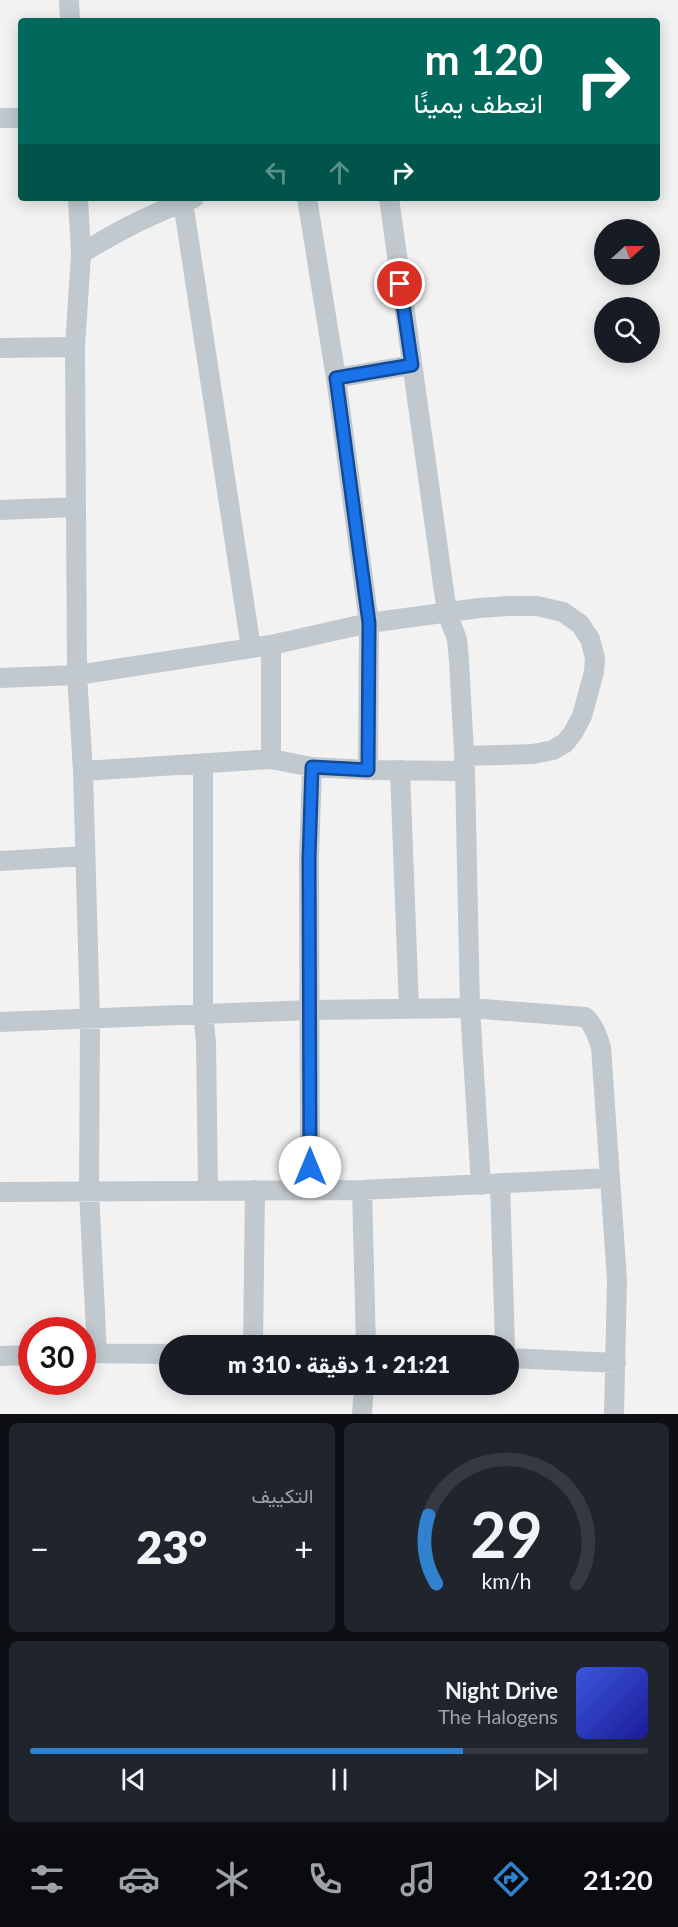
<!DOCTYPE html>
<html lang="ar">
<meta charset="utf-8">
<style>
:root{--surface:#171b24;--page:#20242c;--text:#f1f3f6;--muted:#9ea1a6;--line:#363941;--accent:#3182ce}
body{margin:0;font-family:Lato,Vazirmatn,sans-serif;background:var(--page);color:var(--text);direction:rtl;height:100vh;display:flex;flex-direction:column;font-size:22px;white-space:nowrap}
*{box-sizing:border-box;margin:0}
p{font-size:20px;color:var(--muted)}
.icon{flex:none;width:33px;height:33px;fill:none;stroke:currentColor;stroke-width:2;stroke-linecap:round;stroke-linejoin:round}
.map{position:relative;height:1414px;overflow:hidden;direction:ltr}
.sheet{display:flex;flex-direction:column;gap:9px;padding:9px;background:#0d0f14;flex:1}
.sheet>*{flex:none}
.banner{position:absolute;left:18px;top:18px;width:642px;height:183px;border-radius:6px;box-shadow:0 3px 15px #0003;direction:rtl;background:#00695c;color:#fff;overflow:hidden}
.needle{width:39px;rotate:69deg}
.fabs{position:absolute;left:594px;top:219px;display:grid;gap:12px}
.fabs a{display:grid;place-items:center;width:66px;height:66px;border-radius:50%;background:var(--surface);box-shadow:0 3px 15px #0003;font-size:30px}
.speed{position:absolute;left:18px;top:1317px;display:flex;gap:12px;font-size:30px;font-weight:700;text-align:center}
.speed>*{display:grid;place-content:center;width:78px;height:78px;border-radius:50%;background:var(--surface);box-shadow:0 3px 15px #0003;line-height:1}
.speed .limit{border:9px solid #d22;background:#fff;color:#111}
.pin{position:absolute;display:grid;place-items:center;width:51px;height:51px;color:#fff;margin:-26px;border:3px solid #fff;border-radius:50%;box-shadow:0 2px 6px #0007}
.me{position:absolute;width:66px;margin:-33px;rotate:0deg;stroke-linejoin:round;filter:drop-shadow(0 0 4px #0008)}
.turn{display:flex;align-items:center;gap:21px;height:126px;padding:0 18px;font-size:27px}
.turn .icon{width:78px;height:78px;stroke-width:2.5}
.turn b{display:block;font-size:42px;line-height:51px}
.lanes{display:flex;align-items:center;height:57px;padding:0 18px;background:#0003;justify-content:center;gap:30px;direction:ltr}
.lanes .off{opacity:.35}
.big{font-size:45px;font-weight:800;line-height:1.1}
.sheet .widget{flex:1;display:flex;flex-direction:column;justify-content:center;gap:9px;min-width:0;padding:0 21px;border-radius:9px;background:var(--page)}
.sheet .dial{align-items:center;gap:0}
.dial svg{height:156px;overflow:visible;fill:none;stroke:var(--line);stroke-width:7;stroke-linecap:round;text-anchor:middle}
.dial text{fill:var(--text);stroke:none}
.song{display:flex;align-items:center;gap:18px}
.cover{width:72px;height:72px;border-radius:9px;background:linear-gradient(135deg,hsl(230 70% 55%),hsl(240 70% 35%))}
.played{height:6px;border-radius:3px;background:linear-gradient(90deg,var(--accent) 70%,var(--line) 70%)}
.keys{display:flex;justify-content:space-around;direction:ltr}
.heat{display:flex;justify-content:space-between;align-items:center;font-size:33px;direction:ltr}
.sheet .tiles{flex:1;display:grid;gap:9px;grid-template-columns:1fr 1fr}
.widget:last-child{grid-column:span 2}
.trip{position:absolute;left:159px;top:1335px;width:360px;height:60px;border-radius:30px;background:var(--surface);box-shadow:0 3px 15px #0003;font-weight:800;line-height:60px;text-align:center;direction:rtl}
.tabs{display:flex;height:96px;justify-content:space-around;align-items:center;background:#090b0e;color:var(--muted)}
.tabs .icon{width:42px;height:42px}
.tabs .on{color:var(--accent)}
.tabs b{font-size:27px;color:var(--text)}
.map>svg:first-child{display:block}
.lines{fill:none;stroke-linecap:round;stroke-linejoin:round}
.minor{stroke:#c1c9ce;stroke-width:20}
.route-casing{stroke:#114b97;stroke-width:15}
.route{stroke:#1a73e8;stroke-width:10}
</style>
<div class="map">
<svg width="678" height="1414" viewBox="0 0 678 1414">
<rect width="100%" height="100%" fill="#f3f2f2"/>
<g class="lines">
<path class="minor" d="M69 0 70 21
M0 118H21
M307 198 336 378 369 623 368 770
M389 198 447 613 457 639 459 660 465 771 470 1008 481 1185
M183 202 251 648
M81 254C118 230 153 213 194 198
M75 347 81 254 78 198
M0 348 75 347 77 675 83 771 90 1019 89 1192 97 1353
M336 378 412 365
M0 510 76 507
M271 645V759
M0 678 77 675 271 645 369 623 479 608 509 606H537L563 612 580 624 590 639 595 658 594 672 582 716 573 733 565 743 553 750 533 754 465 756
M203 764V1013L206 1043 208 1190
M400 770 409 1009
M83 771 271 759 312 767 368 770 465 771
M0 861 85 856
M0 1022 310 1010 470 1008 585 1017C594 1025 597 1035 601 1047L617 1280 614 1414
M500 1183 505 1346
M310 1189 309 858 312 767
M362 1190 366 1346
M0 1192 362 1190 610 1178
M253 1346 255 1190
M82 1353 170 1354
M0 1356 32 1355
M508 1358 616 1363
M362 1414 364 1384"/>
</g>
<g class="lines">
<defs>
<path id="route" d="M310 1167 309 858 312 767 368 770 369 623 336 378 412 365 400 284"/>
</defs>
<use href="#route" class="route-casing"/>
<use href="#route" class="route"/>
</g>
</svg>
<div class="fabs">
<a><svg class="needle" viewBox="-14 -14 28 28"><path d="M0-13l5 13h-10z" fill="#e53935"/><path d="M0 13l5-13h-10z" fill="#9ea1a6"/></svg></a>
<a><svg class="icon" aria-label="search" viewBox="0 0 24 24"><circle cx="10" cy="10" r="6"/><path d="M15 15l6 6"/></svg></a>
</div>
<div class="speed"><div class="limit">30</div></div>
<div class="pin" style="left:400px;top:284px;background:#d93025"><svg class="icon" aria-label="arrive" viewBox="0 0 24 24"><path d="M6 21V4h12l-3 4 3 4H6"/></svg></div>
<svg class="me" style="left:310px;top:1167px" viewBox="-20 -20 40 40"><circle r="19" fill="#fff"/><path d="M0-13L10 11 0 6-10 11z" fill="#1a73e8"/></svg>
<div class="trip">21:21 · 1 دقيقة · 310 m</div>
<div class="banner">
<div class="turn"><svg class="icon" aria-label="right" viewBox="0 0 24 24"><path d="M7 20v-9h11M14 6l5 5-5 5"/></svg><div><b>120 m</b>انعطف يمينًا</div></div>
<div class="lanes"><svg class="icon off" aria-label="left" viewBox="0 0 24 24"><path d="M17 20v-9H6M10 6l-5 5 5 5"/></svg><svg class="icon off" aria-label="ahead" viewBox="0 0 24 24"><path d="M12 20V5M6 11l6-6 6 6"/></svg><svg class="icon" aria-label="right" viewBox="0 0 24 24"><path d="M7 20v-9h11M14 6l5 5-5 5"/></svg></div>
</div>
</div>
<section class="sheet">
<div class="tiles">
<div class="widget dial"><svg viewBox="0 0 100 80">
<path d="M14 69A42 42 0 1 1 86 69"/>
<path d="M14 69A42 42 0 0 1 10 34" stroke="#3182ce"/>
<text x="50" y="56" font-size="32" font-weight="700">29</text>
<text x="50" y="72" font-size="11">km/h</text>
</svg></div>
<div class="widget"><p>التكييف</p>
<div class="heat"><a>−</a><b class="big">23°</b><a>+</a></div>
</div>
<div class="widget">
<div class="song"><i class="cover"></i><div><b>Night Drive</b><p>The Halogens</p></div></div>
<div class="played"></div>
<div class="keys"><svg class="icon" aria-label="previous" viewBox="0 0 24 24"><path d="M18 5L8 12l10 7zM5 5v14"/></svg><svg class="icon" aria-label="pause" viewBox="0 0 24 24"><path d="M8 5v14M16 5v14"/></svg><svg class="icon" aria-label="next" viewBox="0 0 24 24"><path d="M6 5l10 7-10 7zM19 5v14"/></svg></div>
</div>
</div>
</section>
<nav class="tabs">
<b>21:20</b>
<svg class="icon on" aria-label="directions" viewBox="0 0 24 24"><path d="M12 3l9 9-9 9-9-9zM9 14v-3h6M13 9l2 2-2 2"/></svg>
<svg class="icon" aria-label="music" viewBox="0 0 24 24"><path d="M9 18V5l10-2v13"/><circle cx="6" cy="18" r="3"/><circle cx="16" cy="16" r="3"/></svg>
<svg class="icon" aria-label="phone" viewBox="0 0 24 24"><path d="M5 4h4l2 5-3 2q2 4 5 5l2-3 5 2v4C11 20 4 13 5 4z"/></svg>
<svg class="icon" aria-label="climate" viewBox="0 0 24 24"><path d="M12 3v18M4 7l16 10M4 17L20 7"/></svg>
<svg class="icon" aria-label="car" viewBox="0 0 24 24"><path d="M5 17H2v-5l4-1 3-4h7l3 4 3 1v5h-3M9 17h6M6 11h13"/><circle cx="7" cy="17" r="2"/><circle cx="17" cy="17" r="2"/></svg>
<svg class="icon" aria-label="filters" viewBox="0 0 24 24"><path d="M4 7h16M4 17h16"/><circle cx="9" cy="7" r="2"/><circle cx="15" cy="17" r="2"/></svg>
</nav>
